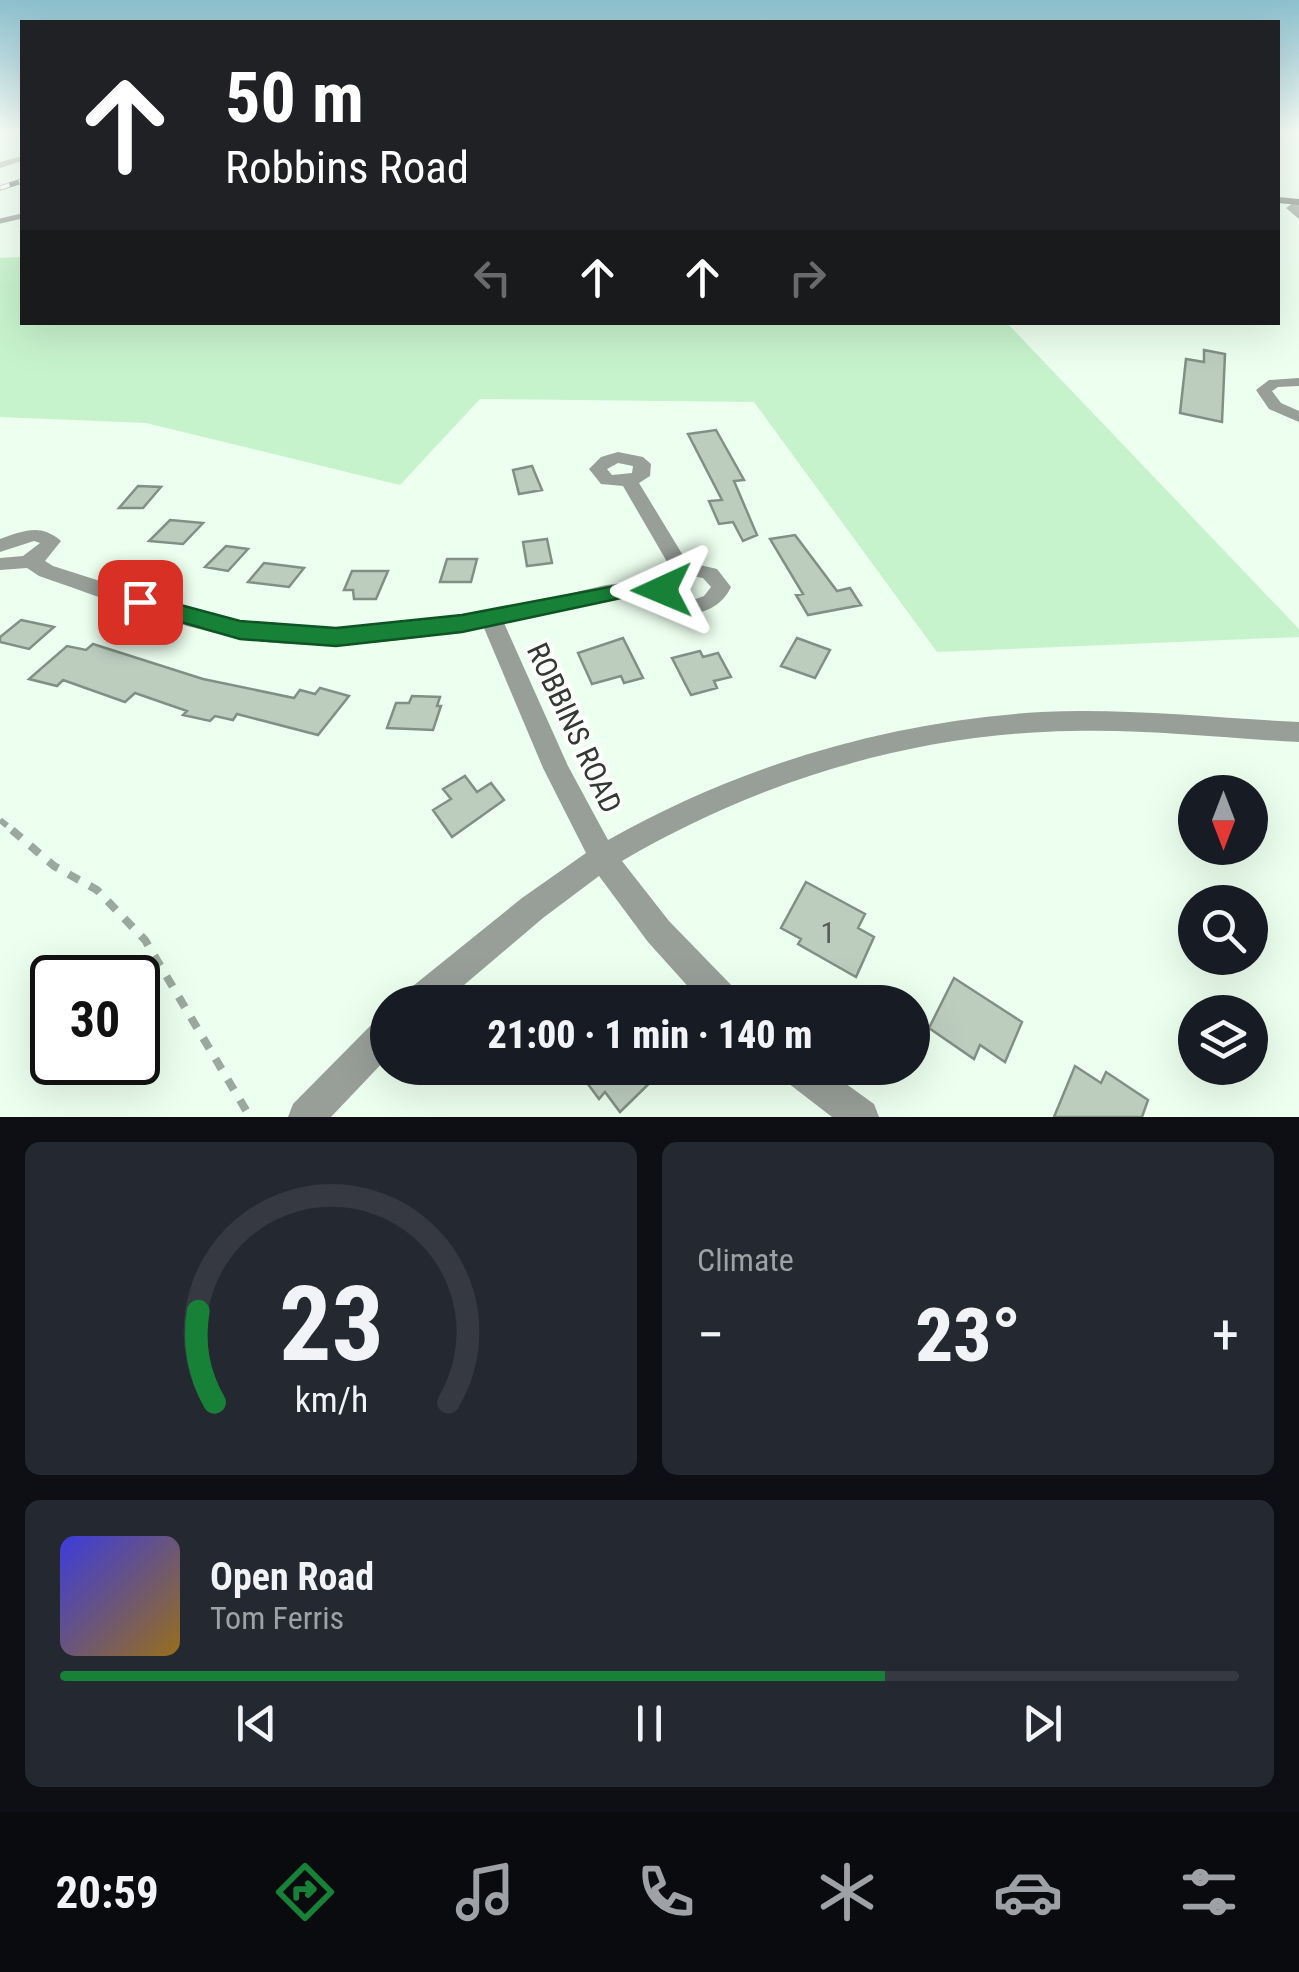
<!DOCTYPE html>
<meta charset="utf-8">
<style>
:root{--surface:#171b24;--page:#242831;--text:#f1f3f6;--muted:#9ea1a6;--line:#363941;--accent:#168137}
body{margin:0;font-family:"Roboto Condensed",sans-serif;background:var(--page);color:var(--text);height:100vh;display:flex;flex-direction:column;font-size:38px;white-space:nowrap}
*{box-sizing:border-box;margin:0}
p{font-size:32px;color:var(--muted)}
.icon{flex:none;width:55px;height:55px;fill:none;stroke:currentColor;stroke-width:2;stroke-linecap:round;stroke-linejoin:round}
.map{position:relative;height:1117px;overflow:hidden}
.side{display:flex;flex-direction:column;gap:25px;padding:25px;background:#0d0f14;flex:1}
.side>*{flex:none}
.guide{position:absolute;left:20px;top:20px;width:1260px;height:305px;border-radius:0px;box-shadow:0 10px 40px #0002;background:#202124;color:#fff;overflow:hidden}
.needle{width:65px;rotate:180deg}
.fabs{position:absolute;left:1178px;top:775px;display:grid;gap:20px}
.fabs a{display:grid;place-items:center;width:90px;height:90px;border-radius:50%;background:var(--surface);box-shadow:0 10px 40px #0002;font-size:50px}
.speed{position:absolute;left:30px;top:955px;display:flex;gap:20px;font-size:50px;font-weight:700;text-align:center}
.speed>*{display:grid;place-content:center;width:130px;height:130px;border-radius:50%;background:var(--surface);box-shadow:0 10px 40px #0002;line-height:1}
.speed .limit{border:5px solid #111;border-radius:15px;background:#fff;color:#111}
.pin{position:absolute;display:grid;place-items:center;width:85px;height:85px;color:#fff;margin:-42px;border-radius:20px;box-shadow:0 5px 15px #0006}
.me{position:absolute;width:110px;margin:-55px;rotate:269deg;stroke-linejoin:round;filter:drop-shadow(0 0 8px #0008)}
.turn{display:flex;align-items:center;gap:35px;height:210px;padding:0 40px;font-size:45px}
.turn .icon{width:130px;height:130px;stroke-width:2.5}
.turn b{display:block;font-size:70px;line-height:85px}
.lanes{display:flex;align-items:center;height:95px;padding:0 40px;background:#0003;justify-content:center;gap:50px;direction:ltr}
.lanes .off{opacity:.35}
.big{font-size:75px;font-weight:800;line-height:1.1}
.side .card{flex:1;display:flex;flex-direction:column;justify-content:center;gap:15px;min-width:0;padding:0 35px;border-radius:15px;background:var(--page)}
.side .dial{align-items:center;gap:0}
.dial svg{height:260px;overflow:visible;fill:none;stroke:var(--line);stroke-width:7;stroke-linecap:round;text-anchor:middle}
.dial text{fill:var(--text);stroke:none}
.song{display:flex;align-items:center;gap:30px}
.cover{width:120px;height:120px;border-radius:15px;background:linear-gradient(135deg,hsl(240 70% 55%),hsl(40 70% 35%))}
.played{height:10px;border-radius:5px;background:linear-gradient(90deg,var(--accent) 70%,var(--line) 70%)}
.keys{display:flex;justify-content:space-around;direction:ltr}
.heat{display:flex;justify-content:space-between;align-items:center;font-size:55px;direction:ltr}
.side .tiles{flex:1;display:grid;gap:25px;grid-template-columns:1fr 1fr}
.card:last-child{grid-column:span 2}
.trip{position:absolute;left:370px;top:985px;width:560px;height:100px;border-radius:50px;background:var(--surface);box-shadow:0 10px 40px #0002;font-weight:800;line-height:100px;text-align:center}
.dock{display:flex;height:160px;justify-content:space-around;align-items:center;background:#090b0e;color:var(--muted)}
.dock .icon{width:70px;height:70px}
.dock .active{color:var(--accent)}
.dock b{font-size:45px;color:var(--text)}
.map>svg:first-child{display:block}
.green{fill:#c7f3cc}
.building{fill:#bccdbe;stroke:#819082;stroke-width:2.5}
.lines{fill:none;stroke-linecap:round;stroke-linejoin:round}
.path-far1{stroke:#9ba89c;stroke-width:6;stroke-dasharray:9 9;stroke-linecap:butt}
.path{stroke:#9ba89c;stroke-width:8;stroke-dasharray:12 12;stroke-linecap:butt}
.service{stroke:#989f99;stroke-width:5}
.minor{fill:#989f99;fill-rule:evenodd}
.tertiary{fill:#989f99;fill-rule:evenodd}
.secondary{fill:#6a746b;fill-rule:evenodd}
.rail-casing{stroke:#667067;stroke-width:5}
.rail{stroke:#fff;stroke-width:4;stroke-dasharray:10;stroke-linecap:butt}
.route{fill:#168137;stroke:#0e5424;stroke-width:2.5}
.labels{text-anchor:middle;stroke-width:8;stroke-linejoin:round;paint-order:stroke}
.street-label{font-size:30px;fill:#333933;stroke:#fff}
.near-number-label{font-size:30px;fill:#555e56}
</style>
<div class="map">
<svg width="1299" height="1117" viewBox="0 0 1299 1117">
<rect width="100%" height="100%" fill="#edffef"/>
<path class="green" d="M22 257V322L1007 323 1299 629V637L937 652 754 402 480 399 400 485 146 423 0 417V258Z"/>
<path class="building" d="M1204 350 1225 354 1222 422 1180 413 1186 359 1204 362Z
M716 430 744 480 734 481 757 535 743 541 733 522 719 524 709 501 722 500 688 434Z
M532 466 542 490 519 494 513 470Z
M138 486 161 487 143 508H119Z
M170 520 203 523 183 544 149 541Z
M795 535 837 591 850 588 861 605 808 615 796 595 803 594 770 539Z
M547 539 552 563 527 566 523 542Z
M226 546 248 549 228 571 205 567Z
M447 559H477L471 582H440Z
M264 563 304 568 289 587 248 582Z
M352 571H388L376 599H354L353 590H344Z
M21 620 54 627 29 649 0 642V637Z
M623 638 643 678 624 683 621 676 592 684 578 653Z
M797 638 830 650 815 678 781 666Z
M93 644 203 679 294 698 300 690 315 694 320 688 349 696 318 735 237 714 233 720 215 716 210 721 183 715 187 711 135 693 125 702 63 680 57 686 29 679 67 646 86 650Z
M700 651 703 657 718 653 731 677 714 681 717 688 691 695 672 658Z
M412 696 440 697 437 706H441L433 730 387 728 396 703H409Z
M465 776 477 792 491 783 504 800 452 837 433 810 451 799 443 789Z
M806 882 865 914 858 928 874 937 856 977 798 944 801 939 781 928Z
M954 978 1022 1022 1005 1062 980 1045 974 1059 929 1028Z
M1075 1066 1101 1083 1106 1072 1148 1100 1142 1117H1054Z
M576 1068H665L620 1112 605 1092 599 1099Z"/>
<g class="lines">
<path class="path-far1" d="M0 820 15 832"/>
<path class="path" d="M12 830 54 866 97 890 145 940 250 1117"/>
<path class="service" d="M0 221 22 216"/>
<path class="minor" d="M1299 199V219L1286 208Z
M1299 378V386L1278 387 1272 391 1281 403 1299 411V422L1269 409 1256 390 1269 380Z
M618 452 643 457 651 464 650 476 639 483 687 562 717 569 731 587C717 618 670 625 654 593L606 599 504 623 568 766 608 840C741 765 889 721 1041 712 1127 708 1213 718 1299 722V742C1223 738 1147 729 1071 731 911 734 759 781 622 861L669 921 736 990 740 1002H702L648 942 599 876 543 918 444 1002H404L408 990 522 898 586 853 543 768 484 628C403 641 319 653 238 638 170 625 104 598 39 576L27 568 0 570V558L23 556 40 543 34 541 0 552V539C24 531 40 523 61 541L45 561 53 566 213 617 270 627 333 629 396 625 491 612 606 585 654 579 670 567 623 486 601 484 589 469 601 457ZM618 463 633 466 632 473 612 475 607 469ZM686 575 703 578 711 587 704 596 696 599 675 592V582Z
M388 1015V1057L331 1117H288L293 1104 376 1020Z
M779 1068H824L874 1104 879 1117H832L784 1080Z"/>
<path class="tertiary" d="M19 157H22V161L0 168V162Z"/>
<path class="secondary" d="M1278 197 1299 199V205L1278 203Z"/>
<defs>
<path id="rail" d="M0 188 22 181"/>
</defs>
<use href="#rail" class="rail-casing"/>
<use href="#rail" class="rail"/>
</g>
<linearGradient id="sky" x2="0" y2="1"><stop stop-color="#8cc0ce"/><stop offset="0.46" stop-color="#f7fff8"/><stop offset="1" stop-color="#f7fff8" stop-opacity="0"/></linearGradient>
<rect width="1299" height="287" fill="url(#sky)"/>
<path class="route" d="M662 577 674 584 671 595H635L462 632 336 646 240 639 132 608 128 602 140 594 240 621 336 628 462 615Z"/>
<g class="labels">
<g class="street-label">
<text transform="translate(574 728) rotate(65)" y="10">ROBBINS ROAD</text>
</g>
<g class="near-number-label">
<text x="828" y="943">1</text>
</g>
</g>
</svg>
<div class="fabs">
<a><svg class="needle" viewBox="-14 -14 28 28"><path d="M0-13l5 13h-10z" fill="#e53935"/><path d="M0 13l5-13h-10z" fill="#9ea1a6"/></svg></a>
<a><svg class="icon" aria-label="search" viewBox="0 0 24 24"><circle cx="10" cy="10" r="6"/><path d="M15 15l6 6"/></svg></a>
<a><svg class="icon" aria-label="layers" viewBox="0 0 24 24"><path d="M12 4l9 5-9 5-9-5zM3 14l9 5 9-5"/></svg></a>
</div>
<div class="speed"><div class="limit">30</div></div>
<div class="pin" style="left:140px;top:602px;background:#d93025"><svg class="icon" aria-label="arrive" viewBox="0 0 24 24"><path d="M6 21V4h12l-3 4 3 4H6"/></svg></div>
<svg class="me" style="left:662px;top:590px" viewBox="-20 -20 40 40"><path d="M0-17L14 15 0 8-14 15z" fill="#168137" stroke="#fff" stroke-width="4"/></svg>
<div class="trip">21:00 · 1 min · 140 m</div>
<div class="guide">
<div class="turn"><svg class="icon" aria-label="ahead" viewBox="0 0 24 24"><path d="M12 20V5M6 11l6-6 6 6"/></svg><div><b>50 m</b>Robbins Road</div></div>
<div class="lanes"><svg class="icon off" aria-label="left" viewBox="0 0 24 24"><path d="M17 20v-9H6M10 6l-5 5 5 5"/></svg><svg class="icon" aria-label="ahead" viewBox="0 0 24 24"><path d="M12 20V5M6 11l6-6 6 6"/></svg><svg class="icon" aria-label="ahead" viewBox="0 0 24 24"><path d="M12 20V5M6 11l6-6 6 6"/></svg><svg class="icon off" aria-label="right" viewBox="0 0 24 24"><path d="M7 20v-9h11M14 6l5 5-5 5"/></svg></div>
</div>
</div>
<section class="side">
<div class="tiles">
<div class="card dial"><svg viewBox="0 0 100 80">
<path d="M14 69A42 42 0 1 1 86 69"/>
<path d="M14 69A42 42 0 0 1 9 41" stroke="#168137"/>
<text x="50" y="56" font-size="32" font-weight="700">23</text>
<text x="50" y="72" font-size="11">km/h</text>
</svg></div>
<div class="card"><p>Climate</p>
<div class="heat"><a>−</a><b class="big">23°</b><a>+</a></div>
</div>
<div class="card">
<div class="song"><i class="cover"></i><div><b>Open Road</b><p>Tom Ferris</p></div></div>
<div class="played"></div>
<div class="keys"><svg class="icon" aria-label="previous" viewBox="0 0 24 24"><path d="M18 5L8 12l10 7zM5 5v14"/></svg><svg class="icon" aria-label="pause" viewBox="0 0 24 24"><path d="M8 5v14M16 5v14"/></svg><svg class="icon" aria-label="next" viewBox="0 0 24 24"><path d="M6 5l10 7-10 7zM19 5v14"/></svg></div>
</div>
</div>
</section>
<nav class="dock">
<b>20:59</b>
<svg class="icon active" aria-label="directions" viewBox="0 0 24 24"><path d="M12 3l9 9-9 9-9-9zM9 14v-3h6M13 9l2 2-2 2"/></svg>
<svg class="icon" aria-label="music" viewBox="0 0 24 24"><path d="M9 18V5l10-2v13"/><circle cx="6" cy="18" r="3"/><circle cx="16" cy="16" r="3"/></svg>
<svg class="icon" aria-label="phone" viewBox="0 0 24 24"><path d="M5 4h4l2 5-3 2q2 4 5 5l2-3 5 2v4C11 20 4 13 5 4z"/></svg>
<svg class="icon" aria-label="climate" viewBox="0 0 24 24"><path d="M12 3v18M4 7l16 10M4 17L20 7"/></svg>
<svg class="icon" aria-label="car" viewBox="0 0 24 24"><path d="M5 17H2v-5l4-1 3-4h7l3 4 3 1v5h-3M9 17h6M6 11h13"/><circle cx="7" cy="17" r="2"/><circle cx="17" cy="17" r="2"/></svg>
<svg class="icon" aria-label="filters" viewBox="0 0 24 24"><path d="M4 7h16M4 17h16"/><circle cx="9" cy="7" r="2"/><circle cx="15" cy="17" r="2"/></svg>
</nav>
